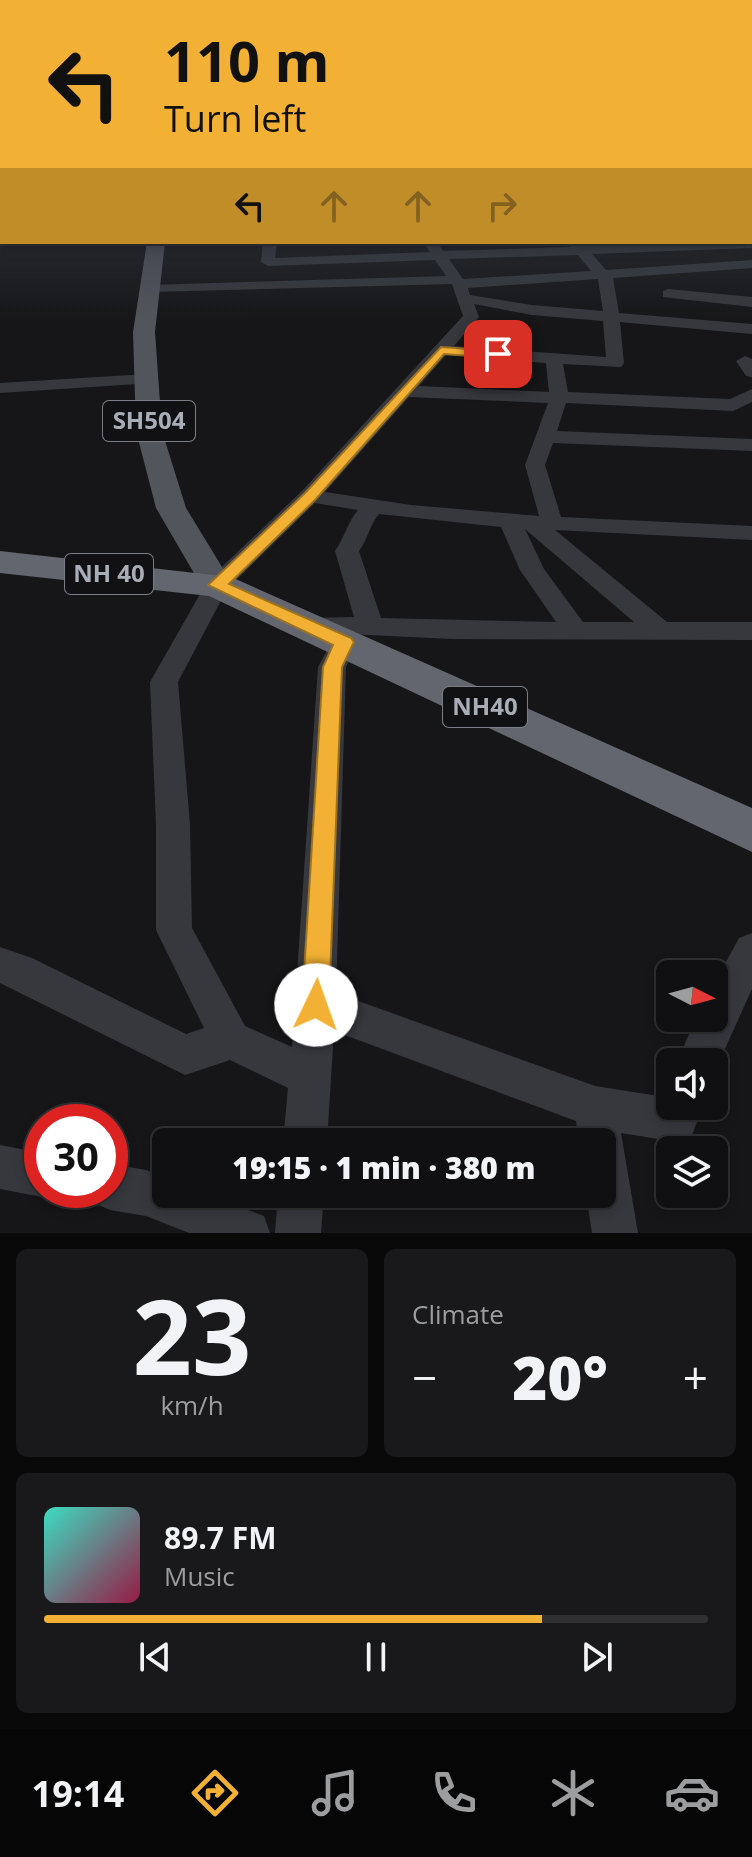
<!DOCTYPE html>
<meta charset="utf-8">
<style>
:root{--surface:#101012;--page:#19191b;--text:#f1f3f6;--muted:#9c9d9f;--line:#303032;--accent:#f2b134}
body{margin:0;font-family:"Open Sans",sans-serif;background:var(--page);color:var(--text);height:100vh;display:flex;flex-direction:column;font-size:30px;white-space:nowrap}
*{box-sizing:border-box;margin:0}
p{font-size:26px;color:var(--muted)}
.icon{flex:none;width:44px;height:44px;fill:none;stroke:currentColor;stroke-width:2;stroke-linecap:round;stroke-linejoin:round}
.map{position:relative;height:1233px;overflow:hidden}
.side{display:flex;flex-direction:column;gap:16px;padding:16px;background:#09090a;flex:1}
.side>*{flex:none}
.banner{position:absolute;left:0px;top:0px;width:752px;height:244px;box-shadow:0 4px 12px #0003,0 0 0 2px var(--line);background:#f2b134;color:#111;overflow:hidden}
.needle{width:52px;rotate:96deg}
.tools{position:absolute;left:656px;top:960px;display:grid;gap:16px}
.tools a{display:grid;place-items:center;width:72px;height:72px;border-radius:12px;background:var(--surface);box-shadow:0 4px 12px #0003,0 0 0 2px var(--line);font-size:40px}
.speed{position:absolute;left:24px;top:1104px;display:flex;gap:16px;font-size:40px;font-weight:700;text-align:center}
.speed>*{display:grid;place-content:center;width:104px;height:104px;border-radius:50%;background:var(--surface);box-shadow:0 4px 12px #0003,0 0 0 2px var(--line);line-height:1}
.speed .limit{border:12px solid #d22;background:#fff;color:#111}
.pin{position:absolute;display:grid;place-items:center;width:68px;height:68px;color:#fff;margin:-34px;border-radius:16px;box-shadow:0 4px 12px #0006}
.me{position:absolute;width:88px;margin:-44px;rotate:3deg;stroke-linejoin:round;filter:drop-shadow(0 0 6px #0008)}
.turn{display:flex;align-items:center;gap:28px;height:168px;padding:0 32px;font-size:36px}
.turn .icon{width:104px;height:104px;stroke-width:2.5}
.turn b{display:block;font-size:56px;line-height:68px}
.lanes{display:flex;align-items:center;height:76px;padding:0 32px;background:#0003;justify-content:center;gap:40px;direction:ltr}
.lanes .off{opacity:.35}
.big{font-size:60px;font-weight:800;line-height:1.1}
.side .card{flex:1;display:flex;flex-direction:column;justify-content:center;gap:12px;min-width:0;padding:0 28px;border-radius:12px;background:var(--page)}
.side .dial{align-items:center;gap:0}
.dial b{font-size:104px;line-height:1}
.song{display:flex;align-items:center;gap:24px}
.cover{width:96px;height:96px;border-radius:12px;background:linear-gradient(135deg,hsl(170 70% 55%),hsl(340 70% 35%))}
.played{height:8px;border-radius:4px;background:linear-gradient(90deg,var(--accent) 75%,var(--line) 75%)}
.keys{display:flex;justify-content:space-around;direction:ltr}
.heat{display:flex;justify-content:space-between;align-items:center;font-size:44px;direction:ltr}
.side .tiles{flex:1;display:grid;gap:16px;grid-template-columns:1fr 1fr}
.card:last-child{grid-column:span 2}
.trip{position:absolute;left:152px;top:1128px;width:464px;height:80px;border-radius:12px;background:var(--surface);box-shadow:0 4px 12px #0003,0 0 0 2px var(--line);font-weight:800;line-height:80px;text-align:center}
.tabs{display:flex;height:128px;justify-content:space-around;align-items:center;background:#060607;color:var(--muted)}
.tabs .icon{width:56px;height:56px}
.tabs .selected{color:var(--accent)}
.tabs b{font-size:36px;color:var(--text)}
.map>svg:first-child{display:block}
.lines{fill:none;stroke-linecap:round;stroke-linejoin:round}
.minor{fill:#37383d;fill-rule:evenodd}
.major{fill:#53555c;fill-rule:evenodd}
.highway{fill:#63666e;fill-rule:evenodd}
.route{fill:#f2b134;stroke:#9d7322;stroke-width:2}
.labels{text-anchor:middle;stroke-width:8;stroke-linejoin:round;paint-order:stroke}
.shield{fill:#111113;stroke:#7b7e86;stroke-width:2}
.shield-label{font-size:24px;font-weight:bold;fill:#a8adb8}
</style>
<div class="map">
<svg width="752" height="1233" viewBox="0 0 752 1233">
<rect width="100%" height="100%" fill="#161618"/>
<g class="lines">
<path class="minor" d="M0 158H2V164H0Z
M750 169H752V175H750Z
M750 191H752V199H750Z
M750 216H752V224H750Z
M750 240 752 248 592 254 606 270 752 260V268L613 278 619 313 752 324V334L620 322 624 363 621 367 563 364 568 392 730 399 752 389V402L733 411 566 403 557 431 752 439V451L553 443 545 465 561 517 752 526V540L555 530 667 622H752V640L453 639 347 634 353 636 357 642 346 667 336 993 595 1086 665 1097 670 1090V1106H703L692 1135 677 1142 621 1133 638 1233H592L586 1194H602V1142H579L576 1121 334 1031 327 1142H283L288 1088 230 1060 185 1075 0 983V947L32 958 186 1034 204 1028 156 930V825L150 682 208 580 302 491 463 316 452 284 151 292 146 291V285L446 276 435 260 268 266 261 262 263 242H277L275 258 430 252 423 242H437L443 251 571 247 567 242H581L585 246ZM578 255 591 271 463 279 449 259ZM598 279 603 311 532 305 470 295 468 288ZM474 304 532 315 603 321 606 357 454 346 479 317ZM446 355 546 363 549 392 419 386ZM409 397 548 403 525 465 539 516 411 505 325 492ZM315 503 358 510C347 523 345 537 335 551L354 617 309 618 305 624 309 630 342 634 335 636 318 667 292 1047 245 1026 192 928 190 825 178 682 227 589ZM379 514 501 527 520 570 556 622 381 618 359 551C368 539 369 526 379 514ZM525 529 634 622H583L544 569Z
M668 289 752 297V307L663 297V291Z
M745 356 752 359V377L746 376 736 361Z
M147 374 153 375 156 379 153 383 0 393V383Z
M752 933V989L714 1073V1062H677L696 1018H714V984L739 938Z
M0 1145 42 1153V1190L58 1191 42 1197 0 1189Z
M110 1164 146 1170 166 1178V1194H207L264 1216 270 1233H189L146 1216 110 1210 94 1203 89 1190H110Z
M278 1194H324L321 1233H275Z"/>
<path class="major" d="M147 242H165L155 332 162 431 186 508 233 585 229 592 217 595 205 592 156 508 136 431 133 332Z"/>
<path class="highway" d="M0 551 231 577 752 808V852L209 596 0 573Z"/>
</g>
<linearGradient id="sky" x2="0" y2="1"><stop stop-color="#0c0c0d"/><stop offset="0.46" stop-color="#363c48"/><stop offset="1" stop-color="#363c48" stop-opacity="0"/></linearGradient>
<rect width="752" height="322" fill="url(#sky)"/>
<path class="route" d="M441 347 498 351 504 354 498 358 444 354 316 499 229 584 351 638 354 642 342 667 329 1005 325 1015 316 1018 306 1015 302 1005 323 667 333 645 208 585 305 493Z"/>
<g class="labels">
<g class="shield">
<rect x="103" y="401" width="92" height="40" rx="6"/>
<rect x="65" y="554" width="88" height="40" rx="6"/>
<rect x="443" y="687" width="84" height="40" rx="6"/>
</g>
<g class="shield-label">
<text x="149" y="429">SH504</text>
<text x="109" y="582">NH 40</text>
<text x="485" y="715">NH40</text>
</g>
</g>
</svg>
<div class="tools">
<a><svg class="needle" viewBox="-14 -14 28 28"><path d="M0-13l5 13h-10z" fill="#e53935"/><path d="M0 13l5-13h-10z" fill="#9c9d9f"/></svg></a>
<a><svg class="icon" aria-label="sound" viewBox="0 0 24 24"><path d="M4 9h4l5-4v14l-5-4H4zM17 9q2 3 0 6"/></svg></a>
<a><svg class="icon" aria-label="layers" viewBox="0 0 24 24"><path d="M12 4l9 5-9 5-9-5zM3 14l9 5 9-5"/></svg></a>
</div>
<div class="speed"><div class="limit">30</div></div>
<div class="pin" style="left:498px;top:354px;background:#d93025"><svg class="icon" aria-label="arrive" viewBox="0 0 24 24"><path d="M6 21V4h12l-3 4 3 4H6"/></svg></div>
<svg class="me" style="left:316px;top:1005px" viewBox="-20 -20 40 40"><circle r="19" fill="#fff"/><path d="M0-13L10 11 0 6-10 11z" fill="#f2b134"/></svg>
<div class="trip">19:15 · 1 min · 380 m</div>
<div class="banner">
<div class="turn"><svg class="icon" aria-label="left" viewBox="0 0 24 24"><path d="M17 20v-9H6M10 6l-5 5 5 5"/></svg><div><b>110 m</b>Turn left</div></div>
<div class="lanes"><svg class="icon" aria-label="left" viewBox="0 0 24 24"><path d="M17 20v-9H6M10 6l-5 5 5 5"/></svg><svg class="icon off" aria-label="ahead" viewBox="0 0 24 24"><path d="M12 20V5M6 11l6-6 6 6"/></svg><svg class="icon off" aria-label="ahead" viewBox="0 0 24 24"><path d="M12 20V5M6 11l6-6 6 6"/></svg><svg class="icon off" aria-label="right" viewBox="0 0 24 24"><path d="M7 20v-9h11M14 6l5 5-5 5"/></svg></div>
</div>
</div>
<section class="side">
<div class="tiles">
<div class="card dial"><b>23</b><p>km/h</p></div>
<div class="card"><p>Climate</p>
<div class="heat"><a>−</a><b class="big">20°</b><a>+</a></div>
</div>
<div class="card">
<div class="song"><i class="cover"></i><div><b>89.7 FM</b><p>Music</p></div></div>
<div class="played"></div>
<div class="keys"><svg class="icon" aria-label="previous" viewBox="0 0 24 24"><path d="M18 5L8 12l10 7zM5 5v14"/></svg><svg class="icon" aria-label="pause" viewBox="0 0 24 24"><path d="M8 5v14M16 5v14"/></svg><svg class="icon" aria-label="next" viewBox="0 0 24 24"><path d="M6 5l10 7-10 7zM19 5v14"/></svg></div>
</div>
</div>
</section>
<nav class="tabs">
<b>19:14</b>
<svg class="icon selected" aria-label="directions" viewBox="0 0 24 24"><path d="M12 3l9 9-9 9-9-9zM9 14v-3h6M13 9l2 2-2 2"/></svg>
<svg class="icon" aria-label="music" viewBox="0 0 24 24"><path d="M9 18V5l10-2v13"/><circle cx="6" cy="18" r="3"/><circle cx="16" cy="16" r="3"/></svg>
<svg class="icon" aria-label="phone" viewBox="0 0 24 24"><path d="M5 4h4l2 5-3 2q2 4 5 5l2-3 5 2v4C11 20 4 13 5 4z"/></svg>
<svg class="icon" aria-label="climate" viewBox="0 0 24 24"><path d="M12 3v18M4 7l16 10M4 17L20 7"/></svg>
<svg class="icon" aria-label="car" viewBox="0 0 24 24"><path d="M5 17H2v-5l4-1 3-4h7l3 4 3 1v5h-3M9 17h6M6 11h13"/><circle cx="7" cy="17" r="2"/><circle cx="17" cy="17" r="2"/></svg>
</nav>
